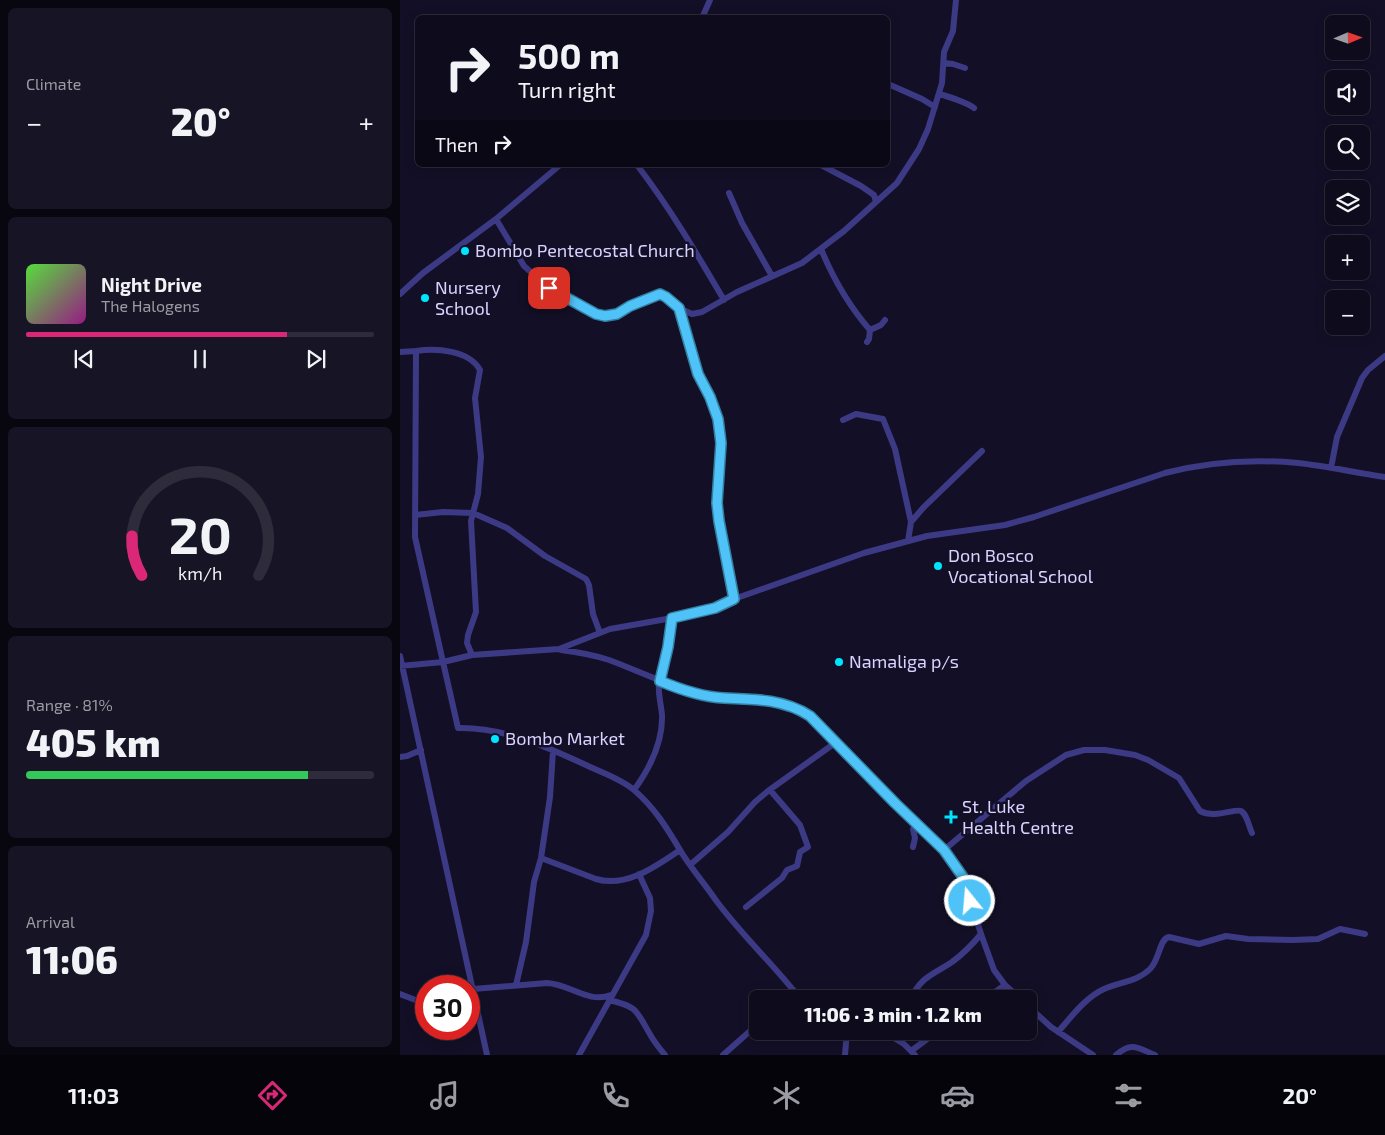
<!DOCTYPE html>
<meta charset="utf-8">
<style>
:root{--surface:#0e0b1c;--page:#171425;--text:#f1f3f6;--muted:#9b9ba3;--line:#2e2b3b;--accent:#db2777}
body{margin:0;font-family:"Exo 2",sans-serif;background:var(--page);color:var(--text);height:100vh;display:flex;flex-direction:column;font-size:19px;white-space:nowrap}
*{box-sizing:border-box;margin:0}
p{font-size:16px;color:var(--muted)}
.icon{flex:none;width:28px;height:28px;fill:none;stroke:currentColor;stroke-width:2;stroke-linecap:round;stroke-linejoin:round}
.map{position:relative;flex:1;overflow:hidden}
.side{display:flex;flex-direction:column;gap:8px;padding:8px;background:#08060f;width:400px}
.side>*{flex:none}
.guide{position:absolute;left:15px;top:15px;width:475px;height:152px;border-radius:8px;box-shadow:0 2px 12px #0003,0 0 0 1px var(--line);background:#0e0b1c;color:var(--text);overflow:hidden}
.needle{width:32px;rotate:88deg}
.fabs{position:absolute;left:925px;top:15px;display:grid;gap:10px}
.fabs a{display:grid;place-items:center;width:45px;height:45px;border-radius:8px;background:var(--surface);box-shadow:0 2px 12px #0003,0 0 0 1px var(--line);font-size:25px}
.speed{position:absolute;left:15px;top:975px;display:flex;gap:10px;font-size:25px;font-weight:700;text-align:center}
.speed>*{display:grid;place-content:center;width:65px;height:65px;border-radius:50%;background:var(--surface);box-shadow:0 2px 12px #0003,0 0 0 1px var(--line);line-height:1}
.speed .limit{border:8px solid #d22;background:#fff;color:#111}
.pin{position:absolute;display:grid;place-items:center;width:42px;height:42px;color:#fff;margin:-21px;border-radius:10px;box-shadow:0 2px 8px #0006}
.me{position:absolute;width:55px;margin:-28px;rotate:343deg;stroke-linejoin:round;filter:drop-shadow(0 0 4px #0008)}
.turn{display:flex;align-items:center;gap:18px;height:105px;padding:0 20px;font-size:22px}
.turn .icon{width:65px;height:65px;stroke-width:2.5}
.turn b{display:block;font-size:35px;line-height:42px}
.then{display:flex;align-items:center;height:48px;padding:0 20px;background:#0003;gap:10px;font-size:19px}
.big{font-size:38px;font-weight:800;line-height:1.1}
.side .card{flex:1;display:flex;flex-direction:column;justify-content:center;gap:8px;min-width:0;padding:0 18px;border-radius:8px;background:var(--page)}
.side .dial{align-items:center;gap:0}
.dial svg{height:130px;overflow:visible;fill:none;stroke:var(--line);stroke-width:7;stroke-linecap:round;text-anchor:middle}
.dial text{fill:var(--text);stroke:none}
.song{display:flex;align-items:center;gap:15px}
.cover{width:60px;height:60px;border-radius:8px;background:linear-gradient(135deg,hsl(110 70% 55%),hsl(310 70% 35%))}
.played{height:5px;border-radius:2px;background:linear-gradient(90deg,var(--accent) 75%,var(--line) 75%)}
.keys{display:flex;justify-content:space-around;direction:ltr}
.heat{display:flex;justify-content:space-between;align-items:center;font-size:28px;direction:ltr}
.charge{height:8px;border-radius:4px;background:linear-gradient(90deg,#34c759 81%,var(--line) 0)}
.trip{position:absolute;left:349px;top:990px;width:288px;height:50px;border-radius:8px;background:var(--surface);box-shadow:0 2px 12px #0003,0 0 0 1px var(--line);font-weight:800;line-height:50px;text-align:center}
.tabs{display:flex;height:80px;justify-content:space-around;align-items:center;background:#06040b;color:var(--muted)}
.tabs .icon{width:35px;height:35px}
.tabs .current{color:var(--accent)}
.tabs b{font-size:22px;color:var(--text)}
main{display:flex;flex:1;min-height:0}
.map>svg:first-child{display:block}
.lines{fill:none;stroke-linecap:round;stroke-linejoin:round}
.street{stroke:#3d3a85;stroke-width:6}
.route-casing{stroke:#337fa1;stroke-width:12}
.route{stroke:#4fc3f7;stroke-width:9}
.poi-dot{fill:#00e5ff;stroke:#130f26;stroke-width:2}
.labels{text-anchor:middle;stroke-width:5;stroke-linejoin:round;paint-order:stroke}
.poi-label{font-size:18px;fill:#d9d4ff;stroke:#130f26;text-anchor:start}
</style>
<main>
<section class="side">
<div class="card"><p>Climate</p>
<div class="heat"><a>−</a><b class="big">20°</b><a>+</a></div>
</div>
<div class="card">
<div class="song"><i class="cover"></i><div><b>Night Drive</b><p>The Halogens</p></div></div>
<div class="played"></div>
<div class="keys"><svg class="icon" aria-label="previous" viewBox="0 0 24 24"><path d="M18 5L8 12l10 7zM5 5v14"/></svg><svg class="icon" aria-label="pause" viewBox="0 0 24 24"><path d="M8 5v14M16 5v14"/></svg><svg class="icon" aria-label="next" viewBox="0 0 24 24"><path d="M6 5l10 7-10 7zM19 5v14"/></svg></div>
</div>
<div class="card dial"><svg viewBox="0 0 100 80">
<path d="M14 69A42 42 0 1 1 86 69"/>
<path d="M14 69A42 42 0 0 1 8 45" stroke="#db2777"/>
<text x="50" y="56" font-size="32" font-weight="700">20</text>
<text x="50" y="72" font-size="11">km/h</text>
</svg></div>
<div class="card"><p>Range · 81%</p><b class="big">405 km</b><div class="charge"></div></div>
<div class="card"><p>Arrival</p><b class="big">11:06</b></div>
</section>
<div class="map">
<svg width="985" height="1055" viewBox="0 0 985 1055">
<rect width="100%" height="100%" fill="#130f26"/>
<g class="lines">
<path class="street" d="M302 18 310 0
M544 63 553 64 565 68
M488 84 522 99 535 107
M539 94C547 96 568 103 574 108
M237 165C270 208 297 254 324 300
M421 165 461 186 474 195 476 202
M329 193 342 223 372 276
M96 219 124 266 149 288 196 314 205 316 212 315 241 301 260 294 266 297 279 308 292 314 302 312 337 292 402 263 444 231 497 183 519 149 528 129 542 83 544 52 553 31 556 0
M421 249C433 278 449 306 470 330L481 325 485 320
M0 294 23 273 96 219 160 165
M279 308 298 374 310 397 318 419 321 443 317 503 319 521 334 599
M467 342 469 339 470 330
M0 352 16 351
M443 420 456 414 483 419 495 449 511 522
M931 468 937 437 962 378 968 370 985 356
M15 515 43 512 73 513 107 528 145 556 186 579 189 585 193 614 200 633
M508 541 511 522 523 508 582 451
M161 650C177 652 194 655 209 660 247 674 282 693 322 698 353 701 383 698 410 716L495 803 544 850 552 861 563 877 581 934 594 970 605 985 621 999
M72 655 67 643 68 635 76 612 71 521 78 494 81 457 75 398 80 370C69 350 36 348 16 351L15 537 43 662 72 655 159 649 210 629 295 614 315 608 334 599 464 553 527 536 605 525 634 517 765 473C807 462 854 459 898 463 927 466 956 473 985 477
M0 656 87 1055
M0 666 43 662 58 728C104 727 147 747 188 766 203 773 221 779 234 790 254 807 267 828 280 850 290 867 304 883 315 899 339 932 369 960 394 991L405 999
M0 757 7 756 21 750
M234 790C250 768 263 743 262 715 261 704 258 694 259 684 263 661 270 643 271 619
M513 847 515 838 513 829 518 825
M544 850 626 781 666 755 684 750H705L735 755 748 760 779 778 800 811C815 819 835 808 841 811 847 814 849 827 852 833
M141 858 196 879C227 888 256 866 280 850
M290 865 328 832 355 802 368 791 435 743
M346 907 382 878 387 870 397 866 400 852 408 847 400 825 370 790
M116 985 126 942 134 882 141 858 150 797 153 751
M73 989 147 983C170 984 188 1004 211 995
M0 994 26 1004
M387 999 394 991
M511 999C520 977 534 974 552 962 563 954 572 945 581 934
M585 999 605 985
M209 1000C239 1007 236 1011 251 1036 255 1043 260 1049 265 1055
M628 1006 651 1027 693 1055
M482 1031 504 1044 515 1055
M658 1032C671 1017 686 997 704 989 719 982 737 982 750 969 760 959 759 939 769 937L799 944 826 936 848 939 893 940 918 939 940 929 965 934
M511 1051 538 1031
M179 1055 246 935 251 911 250 898 239 874
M323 1055 358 1024
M445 1055 447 1031
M716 1055C732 1041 738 1048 755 1055"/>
</g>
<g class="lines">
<defs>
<path id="route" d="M149 288 196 314 205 316 217 314 230 306 260 294 266 297 279 308 298 374 310 397 318 419 321 443 317 503 319 521 334 599 315 608 272 618 268 647 260 681C279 689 303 697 324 698 354 699 384 699 410 716L495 803 544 850 563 877 570 901"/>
</defs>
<use href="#route" class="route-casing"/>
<use href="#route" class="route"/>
</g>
<g class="poi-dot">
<circle cx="65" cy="251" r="5"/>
<circle cx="25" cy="298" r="5"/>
<circle cx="538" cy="566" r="5"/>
<circle cx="439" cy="662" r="5"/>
<circle cx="95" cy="739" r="5"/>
<path d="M548.5 809.5h5v5h5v5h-5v5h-5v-5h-5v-5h5z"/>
</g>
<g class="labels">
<g class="poi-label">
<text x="75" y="257">Bombo Pentecostal Church</text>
<text x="35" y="294">Nursery<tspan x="35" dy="21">School</tspan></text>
<text x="548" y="562">Don Bosco<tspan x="548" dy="21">Vocational School</tspan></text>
<text x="449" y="668">Namaliga p/s</text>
<text x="105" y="745">Bombo Market</text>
<text x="562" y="813">St. Luke<tspan x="562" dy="21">Health Centre</tspan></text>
</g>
</g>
</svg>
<div class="fabs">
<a><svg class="needle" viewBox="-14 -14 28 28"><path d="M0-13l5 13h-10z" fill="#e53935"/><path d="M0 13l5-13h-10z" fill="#9b9ba3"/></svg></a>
<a><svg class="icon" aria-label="sound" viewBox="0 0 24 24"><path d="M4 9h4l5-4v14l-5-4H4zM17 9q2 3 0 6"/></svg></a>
<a><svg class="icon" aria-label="search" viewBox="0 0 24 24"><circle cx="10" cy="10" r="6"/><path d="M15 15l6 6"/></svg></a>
<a><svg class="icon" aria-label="layers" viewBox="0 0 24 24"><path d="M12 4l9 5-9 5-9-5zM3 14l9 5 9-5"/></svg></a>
<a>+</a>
<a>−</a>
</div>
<div class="speed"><div class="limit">30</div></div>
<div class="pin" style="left:149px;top:288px;background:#d93025"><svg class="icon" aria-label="arrive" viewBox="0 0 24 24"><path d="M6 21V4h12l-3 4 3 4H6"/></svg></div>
<svg class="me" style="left:570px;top:901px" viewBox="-20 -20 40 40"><circle r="17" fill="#4fc3f7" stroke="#fff" stroke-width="3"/><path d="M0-11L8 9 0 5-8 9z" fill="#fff"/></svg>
<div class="trip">11:06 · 3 min · 1.2 km</div>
<div class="guide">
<div class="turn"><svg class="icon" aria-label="right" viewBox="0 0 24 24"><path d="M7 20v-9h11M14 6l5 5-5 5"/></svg><div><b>500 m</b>Turn right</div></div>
<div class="then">Then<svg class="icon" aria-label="right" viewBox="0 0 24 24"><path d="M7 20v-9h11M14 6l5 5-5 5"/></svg></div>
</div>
</div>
</main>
<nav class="tabs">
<b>11:03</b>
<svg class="icon current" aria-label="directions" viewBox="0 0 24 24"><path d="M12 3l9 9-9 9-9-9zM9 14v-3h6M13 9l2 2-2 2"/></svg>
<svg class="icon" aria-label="music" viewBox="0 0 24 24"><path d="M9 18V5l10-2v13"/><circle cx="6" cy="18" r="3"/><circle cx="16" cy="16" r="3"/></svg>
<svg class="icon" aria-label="phone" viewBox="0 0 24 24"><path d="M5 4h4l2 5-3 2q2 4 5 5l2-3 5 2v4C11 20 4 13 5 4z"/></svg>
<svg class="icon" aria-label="climate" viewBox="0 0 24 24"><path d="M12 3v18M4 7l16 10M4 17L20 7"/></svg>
<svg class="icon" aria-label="car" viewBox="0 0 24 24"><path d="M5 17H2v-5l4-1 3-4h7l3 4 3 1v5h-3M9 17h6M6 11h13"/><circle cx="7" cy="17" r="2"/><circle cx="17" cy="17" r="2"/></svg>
<svg class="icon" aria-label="filters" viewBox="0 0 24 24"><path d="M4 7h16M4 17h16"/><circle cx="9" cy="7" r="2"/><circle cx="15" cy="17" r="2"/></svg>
<b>20°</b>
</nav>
